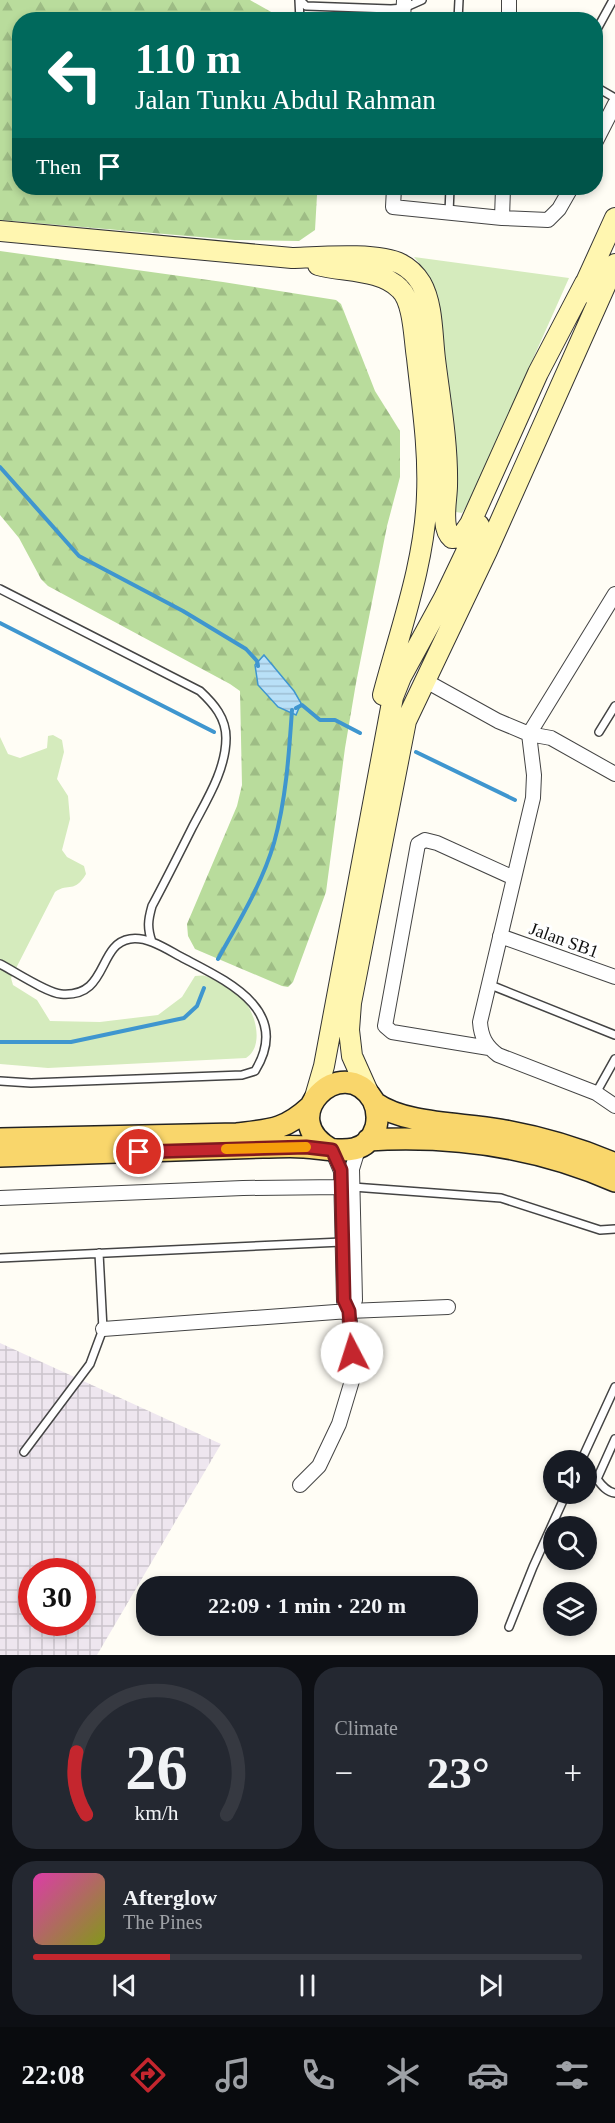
<!DOCTYPE html>
<meta charset="utf-8">
<style>
:root{--surface:#171b24;--page:#242831;--text:#f1f3f6;--muted:#9ea1a6;--line:#363941;--accent:#c4262e}
body{margin:0;font-family:Georgia,serif;background:var(--page);color:var(--text);height:100vh;display:flex;flex-direction:column;font-size:22px;white-space:nowrap}
*{box-sizing:border-box;margin:0}
p{font-size:20px;color:var(--muted)}
.icon{flex:none;width:33px;height:33px;fill:none;stroke:currentColor;stroke-width:2;stroke-linecap:round;stroke-linejoin:round}
.map{position:relative;height:1655px;overflow:hidden}
.sheet{display:flex;flex-direction:column;gap:12px;padding:12px;background:#0d0f14;flex:1}
.sheet>*{flex:none}
.top-card{position:absolute;left:12px;top:12px;width:591px;height:183px;border-radius:24px;box-shadow:0 3px 9px #0003;background:#00695c;color:#fff;overflow:hidden}
.controls{position:absolute;left:543px;top:1450px;display:grid;gap:12px}
.controls a{display:grid;place-items:center;width:54px;height:54px;border-radius:50%;background:var(--surface);box-shadow:0 3px 9px #0003;font-size:30px}
.speed{position:absolute;left:18px;top:1558px;display:flex;gap:12px;font-size:30px;font-weight:700;text-align:center}
.speed>*{display:grid;place-content:center;width:78px;height:78px;border-radius:50%;background:var(--surface);box-shadow:0 3px 9px #0003;line-height:1}
.speed .limit{border:9px solid #d22;background:#fff;color:#111}
.pin{position:absolute;display:grid;place-items:center;width:51px;height:51px;color:#fff;margin:-26px;border:3px solid #fff;border-radius:50%;box-shadow:0 2px 6px #0007}
.me{position:absolute;width:66px;margin:-33px;rotate:355deg;stroke-linejoin:round;filter:drop-shadow(0 0 4px #0008)}
.turn{display:flex;align-items:center;gap:21px;height:126px;padding:0 24px;font-size:27px}
.turn .icon{width:78px;height:78px;stroke-width:2.5}
.turn b{display:block;font-size:42px;line-height:51px}
.then{display:flex;align-items:center;height:57px;padding:0 24px;background:#0003;gap:12px;font-size:22px}
.big{font-size:45px;font-weight:600;line-height:1.1}
.sheet .card{flex:1;display:flex;flex-direction:column;justify-content:center;gap:9px;min-width:0;padding:0 21px;border-radius:24px;background:var(--page)}
.sheet .dial{align-items:center;gap:0}
.dial svg{height:156px;overflow:visible;fill:none;stroke:var(--line);stroke-width:7;stroke-linecap:round;text-anchor:middle}
.dial text{fill:var(--text);stroke:none}
.song{display:flex;align-items:center;gap:18px}
.cover{width:72px;height:72px;border-radius:9px;background:linear-gradient(135deg,hsl(320 70% 55%),hsl(70 70% 35%))}
.played{height:6px;border-radius:3px;background:linear-gradient(90deg,var(--accent) 25%,var(--line) 25%)}
.keys{display:flex;justify-content:space-around;direction:ltr}
.heat{display:flex;justify-content:space-between;align-items:center;font-size:33px;direction:ltr}
.sheet .tiles{flex:1;display:grid;gap:12px;grid-template-columns:1fr 1fr}
.card:last-child{grid-column:span 2}
.trip{position:absolute;left:136px;top:1576px;width:342px;height:60px;border-radius:24px;background:var(--surface);box-shadow:0 3px 9px #0003;font-weight:600;line-height:60px;text-align:center}
.dock{display:flex;height:96px;justify-content:space-around;align-items:center;background:#090b0e;color:var(--muted)}
.dock .icon{width:42px;height:42px}
.dock .current{color:var(--accent)}
.dock b{font-size:27px;color:var(--text)}
.map>svg:first-child{display:block}
.industrial{fill:url(#industrial-grid);fill-rule:evenodd}
.grass{fill:#d5ebbd}
.forest{fill:url(#forest-firs)}
.water{fill:url(#water-rules);stroke:#3f96cf;stroke-width:1.5}
.lines{fill:none;stroke-linecap:round;stroke-linejoin:round}
.stream{stroke:#3f96cf;stroke-width:4}
.service-casing{stroke:#444;stroke-width:10}
.minor-casing{stroke:#444;stroke-width:16}
.secondary-casing{stroke:#333;stroke-width:22}
.primary-casing{stroke:#222;stroke-width:24}
.service{stroke:#fff;stroke-width:7}
.minor{stroke:#fff;stroke-width:14}
.secondary{stroke:#fff6b0;stroke-width:20}
.primary{stroke:#f9d66b;stroke-width:21}
.route-casing{stroke:#7f191e;stroke-width:15}
.route{stroke:#c4262e;stroke-width:10}
.slow{stroke:#f59e0b;stroke-width:10}
.labels{text-anchor:middle;stroke-width:6;stroke-linejoin:round;paint-order:stroke}
.street-label{font-size:18px;fill:#111;stroke:#fff}
</style>
<div class="map">
<svg width="615" height="1655" viewBox="0 0 615 1655">
<defs>
<pattern id="industrial-grid" width="8" height="8" patternUnits="userSpaceOnUse" patternTransform="scale(1.5)"><rect width="8" height="8" fill="#eee6ef"/><path d="M0 4h8M4 0v8" fill="none" stroke="#cbc4cc"/></pattern>
<pattern id="forest-firs" width="22" height="20" patternUnits="userSpaceOnUse" patternTransform="scale(1.5)"><rect width="22" height="20" fill="#b9dc9c"/><path d="M5 1l3.5 6h-7zM16 11l3.5 6h-7z" fill="#9ebc85"/></pattern>
<pattern id="water-rules" width="6" height="5" patternUnits="userSpaceOnUse" patternTransform="scale(1.5)"><rect width="6" height="5" fill="#b9e0f7"/><path d="M0 2.5h6" fill="none" stroke="#9ebfd3"/></pattern>
</defs>
<rect width="100%" height="100%" fill="#fffdf5"/>
<path class="industrial" d="M0 1343 221 1444 97 1655H0ZM32 1572H82V1623H32Z"/>
<path class="grass" d="M414 257 569 278 469 502 462 513 456 512 452 445 434 293 427 273Z
M53 735 62 740 64 752 57 779 68 796 70 819 62 850 67 857 84 866 86 874C74 894 69 882 55 892L11 978 13 985 37 1000 50 1021 100 1022 158 1015 182 997 195 976C198 976 202 975 205 976 215 978 238 995 245 1002 256 1015 264 1047 246 1058L48 1068 0 1064V737L8 754 20 758 47 748 48 736Z"/>
<path class="forest" d="M0 0H250L273 13 272 20H20V188H314L317 195 315 230 299 241 235 240 0 220Z
M0 251 223 282 336 300 341 304 375 391 400 431V477L387 526 356 683 345 748 326 892 293 982 288 987 282 986 195 949 188 936 187 924 237 806 242 785 240 691 230 684 48 586 41 579 19 538 0 515Z"/>
<path class="water" d="M264 655 294 691 301 703 296 715 278 707 258 685 255 665Z"/>
<g class="lines">
<path class="stream" d="M0 467 79 556 183 611 246 649 257 661 258 666
M0 623 214 732
M296 708 302 705 320 720H335L360 733
M416 752 515 800
M218 959C239 921 262 884 274 843 286 800 289 754 292 710
M0 1042H71L184 1018 197 1006 204 988"/>
<defs>
<path id="service" d="M299 0 300 20
M300 0 306 6 391 9 404 8 422 0
M458 20 459 0
M596 31 613 0
M596 87 615 98
M449 213 450 188
M0 589 200 691C214 704 226 718 226 738 226 770 206 801 192 828 179 854 166 880 152 906 148 920 147 928 152 942
M599 732 615 706
M0 964C14 971 47 993 61 994 109 998 97 944 130 939 149 936 169 951 185 959 229 982 292 1011 255 1071L242 1075 31 1083 0 1081
M488 984 615 1035
M596 1093 615 1059
M353 1187 501 1198 600 1230 615 1229
M0 1258 342 1242
M615 1439 597 1479C602 1486 607 1492 615 1493
M24 1452 90 1364 103 1329 99 1253
M581 1461 615 1387
M509 1627 533 1567 566 1494"/>
<path id="minor" d="M403 20 404 0
M509 20V0
M596 141 615 104
M394 188 393 207 502 218 503 188
M502 218 548 220 559 209 571 188
M615 594 529 734 534 775 533 798 480 1022C481 1037 486 1046 498 1055L596 1093 615 1106
M424 680 498 721 529 734 551 738 615 774
M500 936 615 977
M489 1048 392 1032 385 1026 418 844 425 840 437 843 514 878
M0 1198 243 1188 341 1187
M349 1311 355 1300 352 1169 359 1146
M103 1329 349 1311 448 1307
M300 1485 319 1466 339 1424 354 1374 349 1311 344 1301 341 1171 332 1150"/>
<path id="secondary" d="M0 231 292 258C319 257 378 252 401 264 409 268 416 275 421 283 433 304 432 335 435 359 440 400 448 443 447 486 447 500 440 528 452 538L461 537 470 524 538 373 585 283
M318 265C344 272 381 269 400 289 414 302 414 340 417 358 422 404 429 449 427 495 425 563 400 630 383 695
M580 295 615 218
M369 1094 352 1056 349 1030 351 1003 406 721 487 551 615 264
M315 1097 324 1066 393 697 401 677 444 598 479 525"/>
<path id="primary" d="M375 1103C406 1125 462 1123 500 1130 540 1137 578 1148 615 1164
M0 1139 237 1134C271 1130 285 1130 311 1106
M368 1140C452 1135 538 1147 615 1181
M0 1156 263 1147C277 1147 291 1146 304 1147 330 1148 366 1161 376 1127 378 1118 377 1108 373 1100 343 1050 272 1118 332 1150"/>
</defs>
<use href="#service" class="service-casing"/>
<use href="#minor" class="minor-casing"/>
<use href="#secondary" class="secondary-casing"/>
<use href="#primary" class="primary-casing"/>
<use href="#service" class="service"/>
<use href="#minor" class="minor"/>
<use href="#secondary" class="secondary"/>
<use href="#primary" class="primary"/>
</g>
<g class="lines">
<defs>
<path id="route" d="M139 1152 306 1147 332 1150 341 1170 344 1300 349 1311 352 1353"/>
</defs>
<use href="#route" class="route-casing"/>
<use href="#route" class="route"/>
<path class="slow" d="M226 1149 306 1147"/>
</g>
<g class="labels">
<g class="street-label">
<text transform="translate(564 940) rotate(20)" y="6">Jalan SB1</text>
</g>
</g>
</svg>
<div class="controls">
<a><svg class="icon" aria-label="sound" viewBox="0 0 24 24"><path d="M4 9h4l5-4v14l-5-4H4zM17 9q2 3 0 6"/></svg></a>
<a><svg class="icon" aria-label="search" viewBox="0 0 24 24"><circle cx="10" cy="10" r="6"/><path d="M15 15l6 6"/></svg></a>
<a><svg class="icon" aria-label="layers" viewBox="0 0 24 24"><path d="M12 4l9 5-9 5-9-5zM3 14l9 5 9-5"/></svg></a>
</div>
<div class="speed"><div class="limit">30</div></div>
<div class="pin" style="left:139px;top:1152px;background:#d93025"><svg class="icon" aria-label="arrive" viewBox="0 0 24 24"><path d="M6 21V4h12l-3 4 3 4H6"/></svg></div>
<svg class="me" style="left:352px;top:1353px" viewBox="-20 -20 40 40"><circle r="19" fill="#fff"/><path d="M0-13L10 11 0 6-10 11z" fill="#c4262e"/></svg>
<div class="trip">22:09 · 1 min · 220 m</div>
<div class="top-card">
<div class="turn"><svg class="icon" aria-label="left" viewBox="0 0 24 24"><path d="M17 20v-9H6M10 6l-5 5 5 5"/></svg><div><b>110 m</b>Jalan Tunku Abdul Rahman</div></div>
<div class="then">Then<svg class="icon" aria-label="arrive" viewBox="0 0 24 24"><path d="M6 21V4h12l-3 4 3 4H6"/></svg></div>
</div>
</div>
<section class="sheet">
<div class="tiles">
<div class="card dial"><svg viewBox="0 0 100 80">
<path d="M14 69A42 42 0 1 1 86 69"/>
<path d="M14 69A42 42 0 0 1 9 37" stroke="#c4262e"/>
<text x="50" y="56" font-size="32" font-weight="700">26</text>
<text x="50" y="72" font-size="11">km/h</text>
</svg></div>
<div class="card"><p>Climate</p>
<div class="heat"><a>−</a><b class="big">23°</b><a>+</a></div>
</div>
<div class="card">
<div class="song"><i class="cover"></i><div><b>Afterglow</b><p>The Pines</p></div></div>
<div class="played"></div>
<div class="keys"><svg class="icon" aria-label="previous" viewBox="0 0 24 24"><path d="M18 5L8 12l10 7zM5 5v14"/></svg><svg class="icon" aria-label="pause" viewBox="0 0 24 24"><path d="M8 5v14M16 5v14"/></svg><svg class="icon" aria-label="next" viewBox="0 0 24 24"><path d="M6 5l10 7-10 7zM19 5v14"/></svg></div>
</div>
</div>
</section>
<nav class="dock">
<b>22:08</b>
<svg class="icon current" aria-label="directions" viewBox="0 0 24 24"><path d="M12 3l9 9-9 9-9-9zM9 14v-3h6M13 9l2 2-2 2"/></svg>
<svg class="icon" aria-label="music" viewBox="0 0 24 24"><path d="M9 18V5l10-2v13"/><circle cx="6" cy="18" r="3"/><circle cx="16" cy="16" r="3"/></svg>
<svg class="icon" aria-label="phone" viewBox="0 0 24 24"><path d="M5 4h4l2 5-3 2q2 4 5 5l2-3 5 2v4C11 20 4 13 5 4z"/></svg>
<svg class="icon" aria-label="climate" viewBox="0 0 24 24"><path d="M12 3v18M4 7l16 10M4 17L20 7"/></svg>
<svg class="icon" aria-label="car" viewBox="0 0 24 24"><path d="M5 17H2v-5l4-1 3-4h7l3 4 3 1v5h-3M9 17h6M6 11h13"/><circle cx="7" cy="17" r="2"/><circle cx="17" cy="17" r="2"/></svg>
<svg class="icon" aria-label="filters" viewBox="0 0 24 24"><path d="M4 7h16M4 17h16"/><circle cx="9" cy="7" r="2"/><circle cx="15" cy="17" r="2"/></svg>
</nav>
